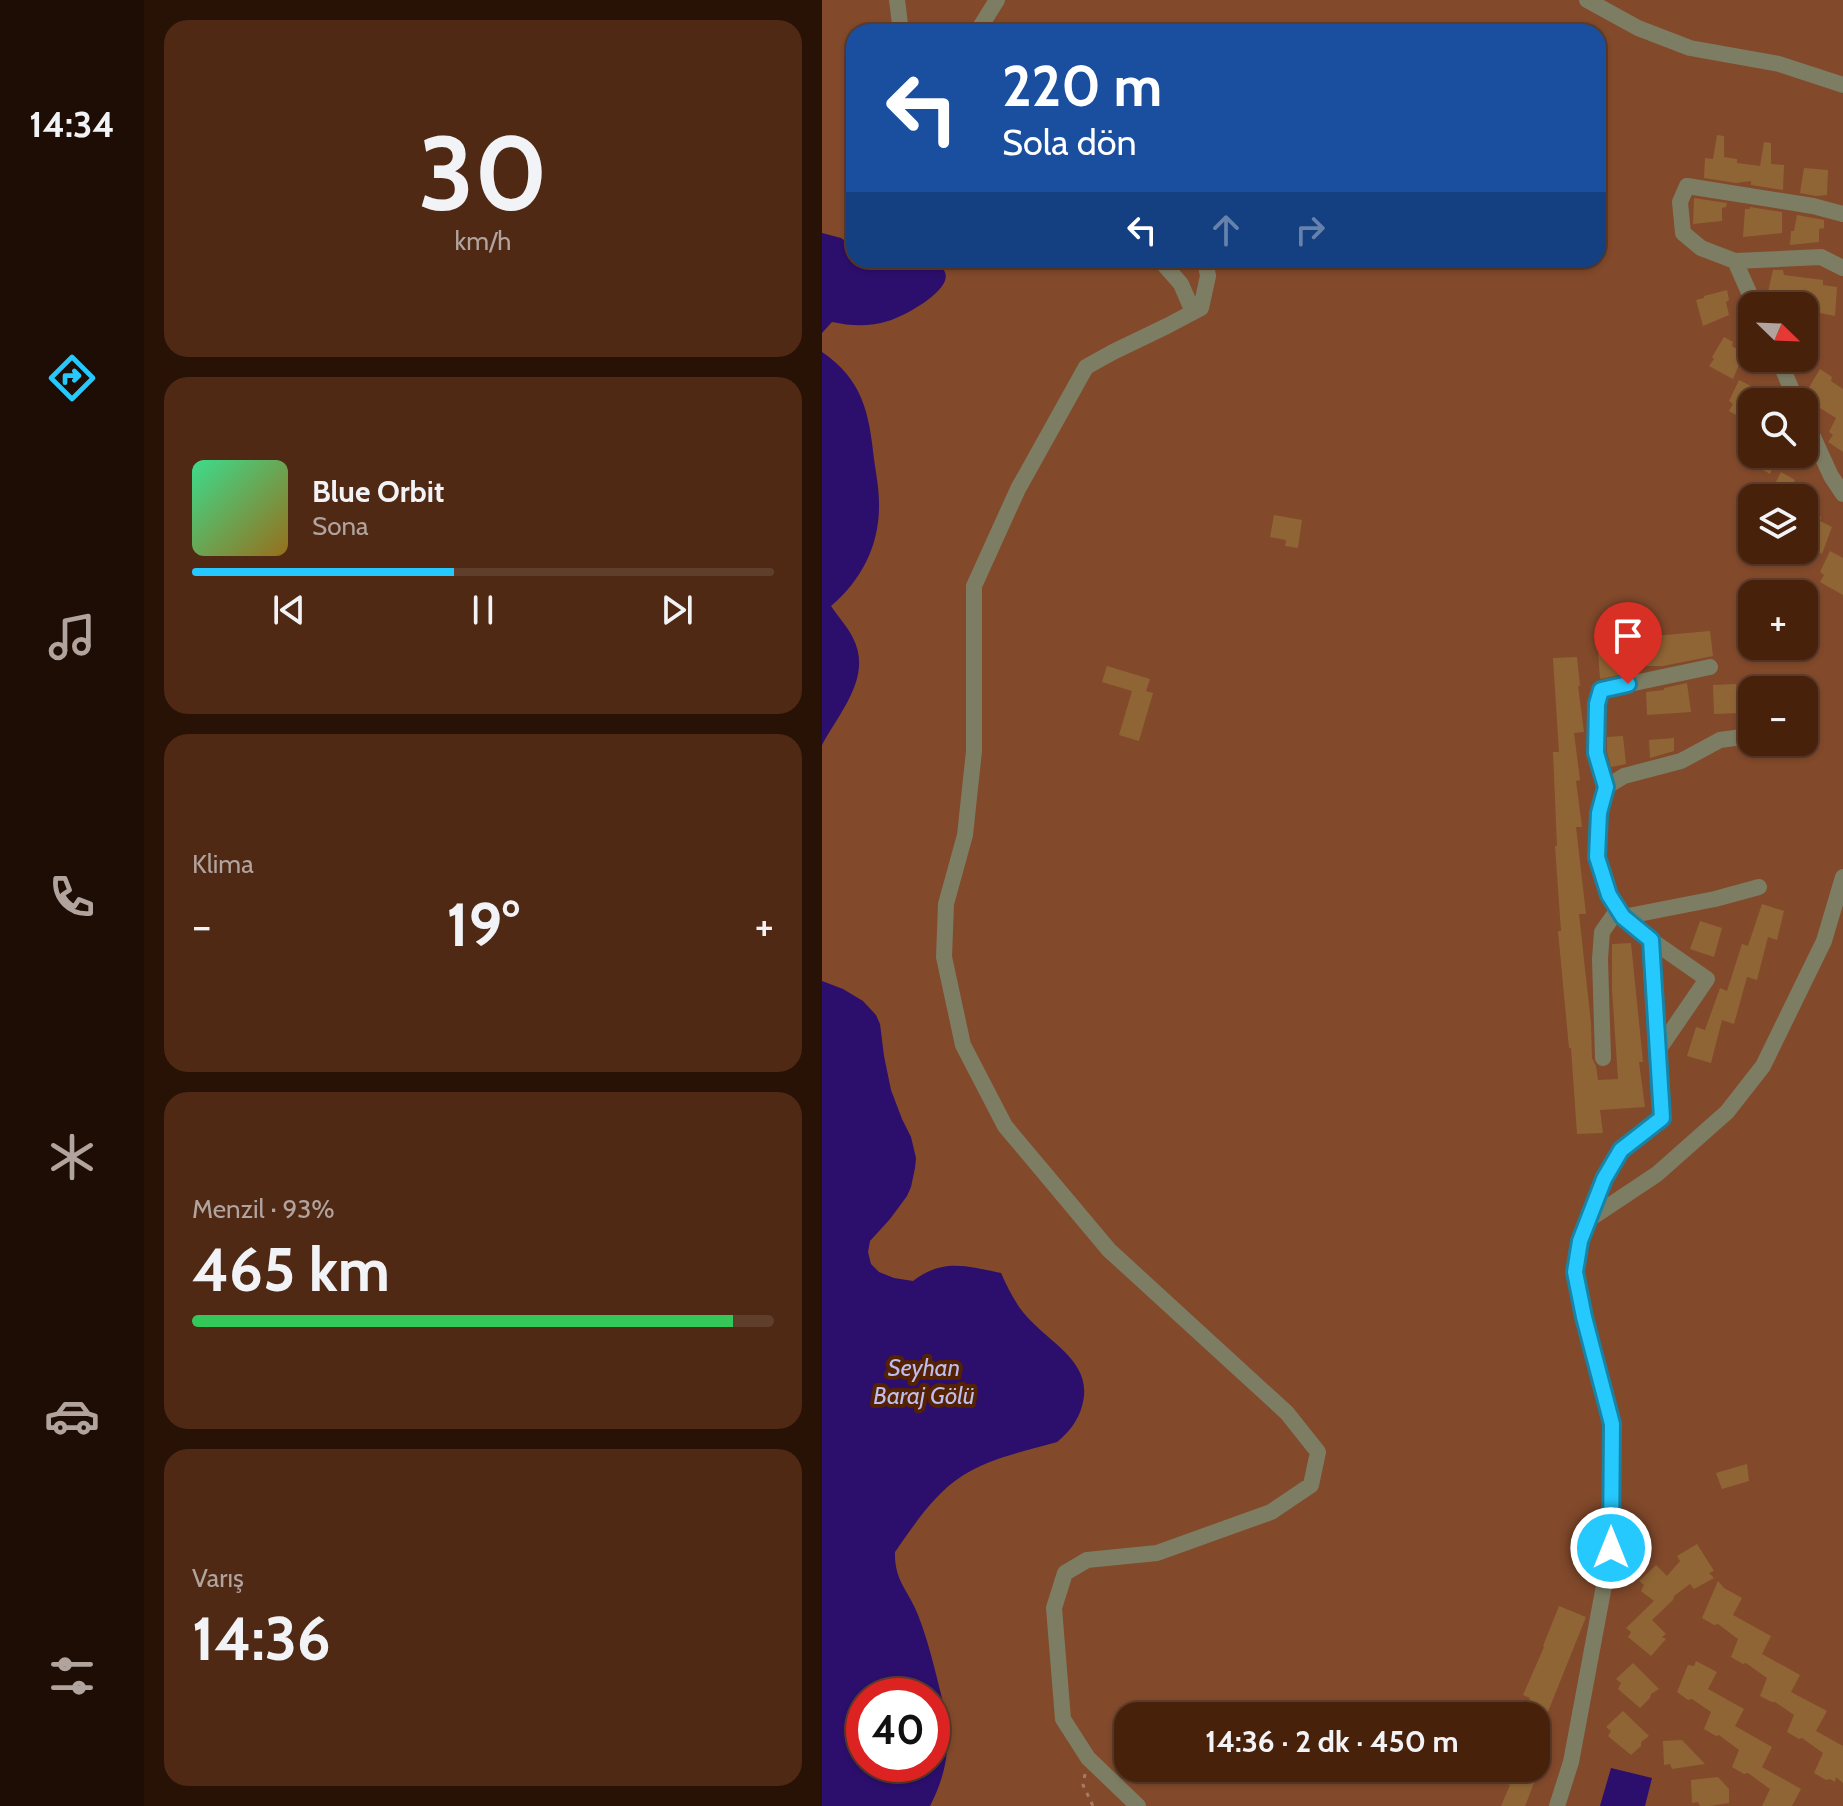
<!DOCTYPE html>
<html lang="tr">
<meta charset="utf-8">
<style>
:root{--surface:#48210b;--page:#4f2914;--text:#f1f3f6;--muted:#b1a39d;--line:#603e2c;--accent:#26c9fe}
body{margin:0;font-family:Cabin,sans-serif;background:var(--page);color:var(--text);height:100vh;display:flex;flex-direction:column;font-size:30px;white-space:nowrap}
*{box-sizing:border-box;margin:0}
p{font-size:26px;color:var(--muted)}
.icon{flex:none;width:44px;height:44px;fill:none;stroke:currentColor;stroke-width:2;stroke-linecap:round;stroke-linejoin:round}
.map{position:relative;flex:1;overflow:hidden}
.side{display:flex;flex-direction:column;gap:20px;padding:20px;background:#281206;width:678px}
.side>*{flex:none}
.hud{position:absolute;left:24px;top:24px;width:760px;height:244px;border-radius:24px;box-shadow:0 2px 6px #0004,0 0 0 2px var(--line);background:#1a4fa0;color:#fff;overflow:hidden}
.needle{width:52px;rotate:113deg}
.buttons{position:absolute;left:916px;top:292px;display:grid;gap:16px}
.buttons a{display:grid;place-items:center;width:80px;height:80px;border-radius:16px;background:var(--surface);box-shadow:0 2px 6px #0004,0 0 0 2px var(--line);font-size:40px}
.speed{position:absolute;left:24px;top:1678px;display:flex;gap:16px;font-size:40px;font-weight:700;text-align:center}
.speed>*{display:grid;place-content:center;width:104px;height:104px;border-radius:50%;background:var(--surface);box-shadow:0 2px 6px #0004,0 0 0 2px var(--line);line-height:1}
.speed .limit{border:12px solid #d22;background:#fff;color:#111}
.pin{position:absolute;display:grid;place-items:center;width:68px;height:68px;color:#fff;margin:-82px -34px;border-radius:50% 50% 50% 0;rotate:-45deg;box-shadow:0 0 8px #0007}
.pin .icon{rotate:45deg}
.me{position:absolute;width:88px;margin:-44px;rotate:0deg;stroke-linejoin:round;filter:drop-shadow(0 0 6px #0008)}
.turn{display:flex;align-items:center;gap:28px;height:168px;padding:0 24px;font-size:36px}
.turn .icon{width:104px;height:104px;stroke-width:2.5}
.turn b{display:block;font-size:56px;line-height:68px}
.lanes{display:flex;align-items:center;height:76px;padding:0 24px;background:#0003;justify-content:center;gap:40px;direction:ltr}
.lanes .off{opacity:.35}
.big{font-size:60px;font-weight:800;line-height:1.1}
.side .widget{flex:1;display:flex;flex-direction:column;justify-content:center;gap:12px;min-width:0;padding:0 28px;border-radius:24px;background:var(--page)}
.side .dial{align-items:center;gap:0}
.dial b{font-size:104px;line-height:1}
.song{display:flex;align-items:center;gap:24px}
.cover{width:96px;height:96px;border-radius:12px;background:linear-gradient(135deg,hsl(150 70% 55%),hsl(40 70% 35%))}
.played{height:8px;border-radius:4px;background:linear-gradient(90deg,var(--accent) 45%,var(--line) 45%)}
.keys{display:flex;justify-content:space-around;direction:ltr}
.heat{display:flex;justify-content:space-between;align-items:center;font-size:44px;direction:ltr}
.charge{height:12px;border-radius:6px;background:linear-gradient(90deg,#34c759 93%,var(--line) 0)}
.trip{position:absolute;left:292px;top:1702px;width:436px;height:80px;border-radius:24px;background:var(--surface);box-shadow:0 2px 6px #0004,0 0 0 2px var(--line);font-weight:800;line-height:80px;text-align:center}
main{display:flex;flex:1;min-height:0}
.menu{display:flex;flex-direction:column;width:144px;justify-content:space-around;align-items:center;background:#1d0d04;color:var(--muted)}
.menu .icon{width:56px;height:56px}
.menu .current{color:var(--accent)}
.menu b{font-size:36px;color:var(--text)}
.map>svg:first-child{display:block}
.green{fill:#82492b;fill-rule:evenodd}
.water{fill:#2c0e6d;fill-rule:evenodd}
.building{fill:#906535}
.lines{fill:none;stroke-linecap:round;stroke-linejoin:round}
.path{stroke:#a57c66;stroke-width:3;stroke-dasharray:4 6;stroke-linecap:butt}
.minor{stroke:#7d7d63;stroke-width:16}
.route-casing{stroke:#1983a5;stroke-width:20}
.route{stroke:#26c9fe;stroke-width:14}
.labels{text-anchor:middle;stroke-width:8;stroke-linejoin:round;paint-order:stroke}
.water-label{font-size:24px;font-style:italic;fill:#bfbdef;stroke:#542102}
</style>
<main>
<nav class="menu">
<b>14:34</b>
<svg class="icon current" aria-label="directions" viewBox="0 0 24 24"><path d="M12 3l9 9-9 9-9-9zM9 14v-3h6M13 9l2 2-2 2"/></svg>
<svg class="icon" aria-label="music" viewBox="0 0 24 24"><path d="M9 18V5l10-2v13"/><circle cx="6" cy="18" r="3"/><circle cx="16" cy="16" r="3"/></svg>
<svg class="icon" aria-label="phone" viewBox="0 0 24 24"><path d="M5 4h4l2 5-3 2q2 4 5 5l2-3 5 2v4C11 20 4 13 5 4z"/></svg>
<svg class="icon" aria-label="climate" viewBox="0 0 24 24"><path d="M12 3v18M4 7l16 10M4 17L20 7"/></svg>
<svg class="icon" aria-label="car" viewBox="0 0 24 24"><path d="M5 17H2v-5l4-1 3-4h7l3 4 3 1v5h-3M9 17h6M6 11h13"/><circle cx="7" cy="17" r="2"/><circle cx="17" cy="17" r="2"/></svg>
<svg class="icon" aria-label="filters" viewBox="0 0 24 24"><path d="M4 7h16M4 17h16"/><circle cx="9" cy="7" r="2"/><circle cx="15" cy="17" r="2"/></svg>
</nav>
<section class="side">
<div class="widget dial"><b>30</b><p>km/h</p></div>
<div class="widget">
<div class="song"><i class="cover"></i><div><b>Blue Orbit</b><p>Sona</p></div></div>
<div class="played"></div>
<div class="keys"><svg class="icon" aria-label="previous" viewBox="0 0 24 24"><path d="M18 5L8 12l10 7zM5 5v14"/></svg><svg class="icon" aria-label="pause" viewBox="0 0 24 24"><path d="M8 5v14M16 5v14"/></svg><svg class="icon" aria-label="next" viewBox="0 0 24 24"><path d="M6 5l10 7-10 7zM19 5v14"/></svg></div>
</div>
<div class="widget"><p>Klima</p>
<div class="heat"><a>−</a><b class="big">19°</b><a>+</a></div>
</div>
<div class="widget"><p>Menzil · 93%</p><b class="big">465 km</b><div class="charge"></div></div>
<div class="widget"><p>Varış</p><b class="big">14:36</b></div>
</section>
<div class="map">
<svg width="1021" height="1806" viewBox="0 0 1021 1806">
<rect width="100%" height="100%" fill="#602c0f"/>
<path class="green" d="M0 0H1021V1806H0ZM32 32H776V260H32ZM930 306H982V358H930ZM930 402H982V454H930ZM930 498H982V550H930ZM930 594H982V646H930ZM930 690H982V742H930ZM42 1696H110V1764H42ZM306 1716H714V1768H306Z"/>
<path class="water" d="M0 233 19 238 32 247V260C48 260 95 257 107 261 156 277 84 316 66 321 47 327 29 326 10 322L0 333Z
M0 352C41 380 47 413 52 459 54 474 57 488 57 503 58 544 40 580 9 606 16 617 26 627 31 638 51 677 17 713 0 745Z
M0 981 21 989 41 1001 54 1015 58 1024 62 1056 69 1090 80 1119 89 1137 94 1158 93 1168 89 1187 85 1196 68 1219 48 1241 46 1252 49 1264 57 1272 72 1278 91 1281C121 1258 145 1266 179 1273 187 1291 195 1307 209 1321 233 1346 272 1365 260 1406 256 1421 247 1432 235 1442 204 1451 167 1458 140 1476 112 1494 92 1525 73 1552 72 1581 87 1591 96 1615 109 1648 116 1684 125 1718 128 1750 123 1777 108 1806H0ZM42 1696H110V1764H42Z
M789 1768 830 1778 823 1806H778Z"/>
<path class="building" d="M895 135 902 136V157L915 159V163L938 166 942 142 949 143V164L962 165 961 190 929 185V181L914 183 882 178 883 158 891 159Z
M982 168 1006 170 1005 195 994 196 978 193Z
M872 198 905 203 904 207 900 208V221L871 224Z
M928 207 960 212V233L921 237 923 209H928Z
M975 215 1002 220V228L997 229V242L968 245 969 231H972Z
M951 270H961L962 275 1001 280V285L1015 287 1013 316 993 312 985 332 997 339 982 371V306L946 300 948 292H946Z
M905 290 907 300 904 302 907 315 881 326 874 300 882 298V296Z
M902 337 911 342 910 346 922 353 911 379 887 366 892 359 890 357Z
M998 369 1010 377 1009 381 1021 389V452L1006 442 1011 435 1007 432 1014 418 985 400 990 393 986 389Z
M917 380 931 387 929 392 949 402H930V424L907 411 911 404 907 401Z
M913 454H956L948 474Z
M959 472 973 480 971 484 997 498H955L948 493Z
M991 512 999 517 998 521 1010 527 1000 554 982 544V526Z
M452 515 480 520 476 548 463 546 464 540 448 537Z
M1008 551 1021 558V595L998 582 1002 575 998 572Z
M888 631 891 656 841 666H822L821 637Z
M799 650 802 674 778 679 776 651Z
M755 657 758 686H756L762 732 752 733 758 780 754 781 760 827H754L764 914H757L769 1023 770 1058 774 1066 776 1080 796 1079 790 990V944L809 943 821 1062H817L823 1107 778 1110 781 1133 755 1134 749 1048H747L736 931H739L733 846H735L731 752H737L731 658Z
M285 666 328 679 324 691 331 693 317 741 297 735 310 691 280 682Z
M865 683 869 712 825 715 824 692 842 690V688Z
M914 684 918 713 892 714 891 685Z
M801 736 804 764 789 767 785 752V737Z
M852 738V751L828 758 827 740Z
M940 904 962 911 955 940 946 937 935 980 925 977 912 1024 900 1020 889 1063 865 1056 874 1027 883 1030 898 988 905 991 920 944 926 946Z
M878 921 900 928 892 957 868 949Z
M925 1464 927 1481 900 1489 894 1473Z
M875 1544 892 1571 887 1573 892 1578 872 1589 868 1584 852 1596 851 1600 830 1620 844 1634 840 1637 844 1639 829 1656 806 1637 809 1632 804 1628 832 1601 819 1591 822 1585 817 1581 834 1565 845 1576 858 1561 855 1556Z
M896 1581 902 1588 920 1598 911 1615 949 1636 940 1654 978 1675 969 1692 1005 1711 994 1731 1021 1746V1783L1014 1777 1013 1782 1008 1779 1004 1780 992 1773 1001 1753 980 1738 977 1739 965 1732 972 1715 953 1702H950L938 1696 945 1678 924 1663 921 1664 909 1657 916 1639 896 1624 892 1625 880 1618Z
M737 1606 764 1617 723 1719 729 1721 714 1758V1716H700L708 1698 701 1695 722 1647 721 1646Z
M874 1661 895 1672 886 1689 922 1709 913 1726 950 1747 940 1767 979 1789 970 1806H940L948 1789 926 1773 922 1774 910 1767 917 1750 897 1735 894 1736 882 1729 889 1712 870 1699 866 1700 855 1692 866 1665 872 1666Z
M811 1663 837 1689 829 1694 828 1698 818 1708 796 1689 799 1683 794 1679Z
M801 1711 827 1736 819 1742V1746L809 1755 786 1736 789 1731 784 1727Z
M860 1740 883 1764 850 1769 848 1764 842 1765 841 1741Z
M687 1768H718L703 1806H679L688 1785 681 1782Z
M896 1777 907 1789V1803L888 1806H878L876 1802 870 1803 869 1780Z"/>
<g class="lines">
<path class="path" d="M263 1774 261 1785 271 1806"/>
<path class="minor" d="M75 0 79 32
M765 0 816 28 868 48 957 64 1021 85
M155 32 175 0
M1021 214 991 206 865 186 858 202 861 233 879 248 913 261 999 257 1021 268
M338 260 359 284 371 312
M913 261 933 306
M956 358 975 402
M982 417 1009 476 1021 494
M784 787 802 776 859 761 898 740 920 737 930 740
M801 917 893 899 937 887
M835 1052 885 979 829 940 801 917 787 895 775 857 777 813 784 787 774 753 775 704 779 690 888 667
M781 1058 778 959 780 932 796 909
M767 1219 782 1179 799 1150 840 1118 829 940
M316 1806 266 1758 241 1719 232 1608 243 1573 265 1560 335 1553 449 1512 489 1485 496 1452 465 1413 287 1250 183 1126 141 1045 122 957 124 904 143 835 152 751V586L196 489 264 367 291 352 345 326 379 308 386 276 383 260
M735 1806 749 1762 789 1548 790 1424 762 1317 753 1272 758 1241 766 1220 835 1174 905 1112 941 1066 1002 941 1021 877"/>
</g>
<g class="lines">
<defs>
<path id="route" d="M789 1548 790 1424 762 1317 753 1272 758 1241 782 1179 799 1150 840 1118 829 940 801 917 787 895 775 857 777 813 784 787 774 753 775 704 779 690 806 684"/>
</defs>
<use href="#route" class="route-casing"/>
<use href="#route" class="route"/>
</g>
<g class="labels">
<g class="water-label">
<text x="102" y="1376">Seyhan<tspan x="102" dy="28">Baraj Gölü</tspan></text>
</g>
</g>
</svg>
<div class="buttons">
<a><svg class="needle" viewBox="-14 -14 28 28"><path d="M0-13l5 13h-10z" fill="#e53935"/><path d="M0 13l5-13h-10z" fill="#b1a39d"/></svg></a>
<a><svg class="icon" aria-label="search" viewBox="0 0 24 24"><circle cx="10" cy="10" r="6"/><path d="M15 15l6 6"/></svg></a>
<a><svg class="icon" aria-label="layers" viewBox="0 0 24 24"><path d="M12 4l9 5-9 5-9-5zM3 14l9 5 9-5"/></svg></a>
<a>+</a>
<a>−</a>
</div>
<div class="speed"><div class="limit">40</div></div>
<div class="pin" style="left:806px;top:684px;background:#d93025"><svg class="icon" aria-label="arrive" viewBox="0 0 24 24"><path d="M6 21V4h12l-3 4 3 4H6"/></svg></div>
<svg class="me" style="left:789px;top:1548px" viewBox="-20 -20 40 40"><circle r="17" fill="#26c9fe" stroke="#fff" stroke-width="3"/><path d="M0-11L8 9 0 5-8 9z" fill="#fff"/></svg>
<div class="trip">14:36 · 2 dk · 450 m</div>
<div class="hud">
<div class="turn"><svg class="icon" aria-label="left" viewBox="0 0 24 24"><path d="M17 20v-9H6M10 6l-5 5 5 5"/></svg><div><b>220 m</b>Sola dön</div></div>
<div class="lanes"><svg class="icon" aria-label="left" viewBox="0 0 24 24"><path d="M17 20v-9H6M10 6l-5 5 5 5"/></svg><svg class="icon off" aria-label="ahead" viewBox="0 0 24 24"><path d="M12 20V5M6 11l6-6 6 6"/></svg><svg class="icon off" aria-label="right" viewBox="0 0 24 24"><path d="M7 20v-9h11M14 6l5 5-5 5"/></svg></div>
</div>
</div>
</main>
